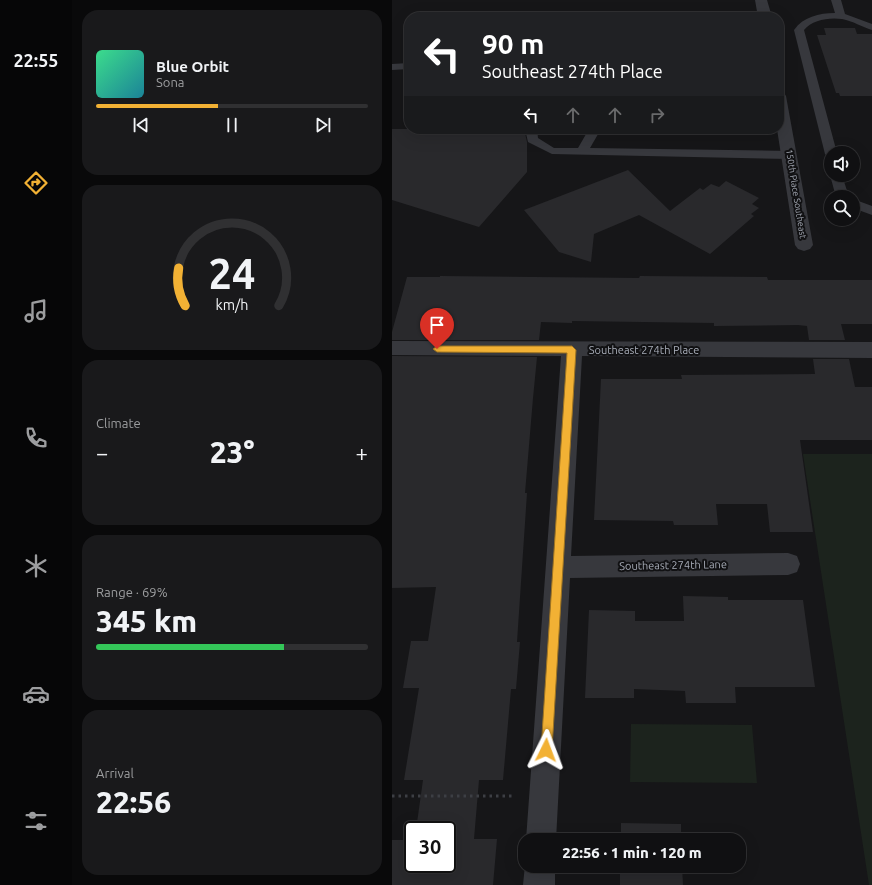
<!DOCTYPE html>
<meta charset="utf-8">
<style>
:root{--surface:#101012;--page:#19191b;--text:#f1f3f6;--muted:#9c9d9f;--line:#303032;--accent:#f2b134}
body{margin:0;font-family:Ubuntu,sans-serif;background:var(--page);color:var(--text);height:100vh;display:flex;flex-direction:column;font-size:15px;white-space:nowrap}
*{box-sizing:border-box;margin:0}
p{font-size:13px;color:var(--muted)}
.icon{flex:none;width:22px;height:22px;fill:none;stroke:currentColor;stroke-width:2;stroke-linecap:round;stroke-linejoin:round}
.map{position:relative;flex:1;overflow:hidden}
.side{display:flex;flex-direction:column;gap:10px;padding:10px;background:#09090a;width:320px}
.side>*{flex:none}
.banner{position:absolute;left:12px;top:12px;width:380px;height:122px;border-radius:16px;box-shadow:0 4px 16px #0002,0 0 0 1px var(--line);background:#202124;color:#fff;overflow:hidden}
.controls{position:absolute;left:432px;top:146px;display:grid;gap:8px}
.controls a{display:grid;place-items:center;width:36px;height:36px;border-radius:50%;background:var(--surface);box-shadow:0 4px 16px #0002,0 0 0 1px var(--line);font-size:20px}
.speed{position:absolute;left:12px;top:821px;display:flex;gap:8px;font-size:20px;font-weight:700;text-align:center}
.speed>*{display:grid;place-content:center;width:52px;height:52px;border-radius:50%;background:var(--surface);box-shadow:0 4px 16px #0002,0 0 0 1px var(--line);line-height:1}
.speed .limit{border:2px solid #111;border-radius:6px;background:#fff;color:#111}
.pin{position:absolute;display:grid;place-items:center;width:34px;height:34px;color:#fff;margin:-41px -17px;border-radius:50% 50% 50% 0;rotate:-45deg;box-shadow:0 0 4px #0007}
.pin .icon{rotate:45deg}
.me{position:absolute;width:44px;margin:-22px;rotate:3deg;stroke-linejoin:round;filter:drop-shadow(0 0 3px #0008)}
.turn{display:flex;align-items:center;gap:14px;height:84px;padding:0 12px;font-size:18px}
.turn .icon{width:52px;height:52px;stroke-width:2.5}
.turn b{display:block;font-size:28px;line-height:34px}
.lanes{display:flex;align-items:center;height:38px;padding:0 12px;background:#0003;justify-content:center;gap:20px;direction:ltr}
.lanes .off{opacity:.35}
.big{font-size:30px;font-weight:800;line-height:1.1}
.side .tile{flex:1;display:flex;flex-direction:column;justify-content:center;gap:6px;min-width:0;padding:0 14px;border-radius:16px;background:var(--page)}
.side .dial{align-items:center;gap:0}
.dial svg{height:104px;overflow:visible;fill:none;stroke:var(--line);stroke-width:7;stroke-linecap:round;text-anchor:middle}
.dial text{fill:var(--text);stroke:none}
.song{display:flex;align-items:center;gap:12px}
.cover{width:48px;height:48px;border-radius:6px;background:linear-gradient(135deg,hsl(150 70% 55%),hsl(190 70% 35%))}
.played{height:4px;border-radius:2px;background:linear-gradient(90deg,var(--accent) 45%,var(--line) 45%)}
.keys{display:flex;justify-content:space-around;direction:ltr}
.heat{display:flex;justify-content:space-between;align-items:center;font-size:22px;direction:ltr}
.charge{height:6px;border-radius:3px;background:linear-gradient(90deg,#34c759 69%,var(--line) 0)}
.trip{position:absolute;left:126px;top:833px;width:228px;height:40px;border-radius:16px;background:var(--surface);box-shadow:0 4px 16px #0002,0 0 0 1px var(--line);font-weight:800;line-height:40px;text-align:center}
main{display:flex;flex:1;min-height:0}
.menu{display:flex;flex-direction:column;width:72px;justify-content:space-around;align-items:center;background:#060607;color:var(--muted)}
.menu .icon{width:28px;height:28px}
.menu .on{color:var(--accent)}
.menu b{font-size:18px;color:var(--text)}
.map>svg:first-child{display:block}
.green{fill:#1c231d}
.building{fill:#29292c}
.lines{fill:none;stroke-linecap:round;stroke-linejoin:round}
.path{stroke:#3d3f44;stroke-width:3;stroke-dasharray:2.5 4;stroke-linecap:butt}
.service{fill:#37383d;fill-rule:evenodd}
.minor{fill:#37383d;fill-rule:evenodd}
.route{fill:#f2b134;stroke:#9d7322}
.labels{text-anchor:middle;stroke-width:4;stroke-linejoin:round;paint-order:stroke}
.far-street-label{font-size:9px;fill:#a8adb8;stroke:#111113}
.street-label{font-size:11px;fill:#a8adb8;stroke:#111113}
</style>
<main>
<nav class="menu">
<b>22:55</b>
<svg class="icon on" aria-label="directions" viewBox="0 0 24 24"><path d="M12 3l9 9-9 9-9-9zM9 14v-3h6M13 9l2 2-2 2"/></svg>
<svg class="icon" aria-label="music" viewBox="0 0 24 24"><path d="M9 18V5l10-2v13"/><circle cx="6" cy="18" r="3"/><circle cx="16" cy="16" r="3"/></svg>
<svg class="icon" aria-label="phone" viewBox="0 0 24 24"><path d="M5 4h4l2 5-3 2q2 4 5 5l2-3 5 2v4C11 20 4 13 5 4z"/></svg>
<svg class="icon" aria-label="climate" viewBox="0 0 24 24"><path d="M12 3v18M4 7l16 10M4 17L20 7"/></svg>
<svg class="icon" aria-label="car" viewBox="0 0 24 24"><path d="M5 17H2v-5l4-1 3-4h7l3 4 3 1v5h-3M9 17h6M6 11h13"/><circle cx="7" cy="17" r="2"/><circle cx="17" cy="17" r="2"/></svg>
<svg class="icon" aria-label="filters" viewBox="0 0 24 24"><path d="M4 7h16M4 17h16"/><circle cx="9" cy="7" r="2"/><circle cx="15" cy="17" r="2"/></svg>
</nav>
<section class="side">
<div class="tile">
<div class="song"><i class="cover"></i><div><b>Blue Orbit</b><p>Sona</p></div></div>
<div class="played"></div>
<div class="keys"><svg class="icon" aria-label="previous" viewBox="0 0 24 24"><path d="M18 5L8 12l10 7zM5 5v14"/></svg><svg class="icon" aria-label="pause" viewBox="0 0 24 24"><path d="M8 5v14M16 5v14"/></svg><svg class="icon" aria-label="next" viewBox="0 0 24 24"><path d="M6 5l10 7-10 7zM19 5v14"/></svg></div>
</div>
<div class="tile dial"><svg viewBox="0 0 100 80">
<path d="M14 69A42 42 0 1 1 86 69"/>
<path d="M14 69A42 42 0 0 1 9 40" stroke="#f2b134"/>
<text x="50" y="56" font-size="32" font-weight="700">24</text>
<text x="50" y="72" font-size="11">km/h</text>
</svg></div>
<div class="tile"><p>Climate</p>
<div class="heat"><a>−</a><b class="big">23°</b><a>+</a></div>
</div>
<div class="tile"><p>Range · 69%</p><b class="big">345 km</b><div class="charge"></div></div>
<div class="tile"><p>Arrival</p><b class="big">22:56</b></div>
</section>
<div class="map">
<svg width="480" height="885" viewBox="0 0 480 885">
<rect width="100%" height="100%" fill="#161618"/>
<path class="green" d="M411 454H480V885H477Z
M239 724 360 725 365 783 238 782Z"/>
<path class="building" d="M432 28H463L465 34H480V96H448L447 93H444L425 35H434Z
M0 129H132L135 142V172L87 227 0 200Z
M236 170 278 211 308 188 311 190 319 184 327 187 334 181 367 198 360 204 367 208 359 214 362 216 318 254 247 215 202 234 199 262 167 252 132 210Z
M48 276 247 278 248 276 375 277 376 280H480V324H449L453 340H417L415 326 406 325 322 326V323L180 321V323L149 322 147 340H0V332L15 277H48Z
M0 356 145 357 141 398 133 493H135L125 642H128L124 689H119L111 780H87L82 839H105L101 885H0V840H21V864H55V830H24L31 780H12L27 688H11L19 641H36L44 587 0 588Z
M421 359H457L463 387H480V440H408L421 532H378L375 504H324L326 525H282L281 521 202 520 209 379H290L289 375 423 374Z
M291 596 336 597V600H411L423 687H343L344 703H294L293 691 242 689V698H193L197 610 243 611V621H292Z
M229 823 289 824V840H229Z
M228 866H290L291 885H228Z"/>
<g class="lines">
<path class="path" d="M0 796H121"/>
<path class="service" d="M439 0H449L453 14 480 24V30C470 27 461 21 450 19 437 17 420 20 412 30L445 153H439V158L435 156 433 154 402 30C411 17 427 13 443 13Z
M17 63V69L0 70V64Z
M133 129H145L146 138 162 148H186L197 129H209L198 148 398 151 402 153 404 155 402 157 398 159 160 154 136 142Z
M439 174V175H450L456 194 458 197H444L438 175Z
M461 199 480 206V215L461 208Z"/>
<path class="minor" d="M363 0H375L380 17H366Z
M387 92 392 93 394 96 421 245 418 249 412 251 406 249 403 245 385 129H387Z
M0 341 480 342V358L190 356 179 556 396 553 405 556 408 564 405 572 396 575 178 578 164 840H134L169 356 0 355Z
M133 865 163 866V885H131Z"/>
</g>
<path class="route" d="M45 346H180L184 350 160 750 159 755 154 756 150 755 149 750 175 353 45 352 41 349Z"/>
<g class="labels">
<g class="far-street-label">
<text transform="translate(404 194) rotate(81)" y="3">150th Place Southeast</text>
</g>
<g class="street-label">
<text x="252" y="354">Southeast 274th Place</text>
<text transform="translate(281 565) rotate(-1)" y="4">Southeast 274th Lane</text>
</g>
</g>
</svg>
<div class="controls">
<a><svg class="icon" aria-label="sound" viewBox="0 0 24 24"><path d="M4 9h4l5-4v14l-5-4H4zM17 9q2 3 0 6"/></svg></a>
<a><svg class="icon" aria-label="search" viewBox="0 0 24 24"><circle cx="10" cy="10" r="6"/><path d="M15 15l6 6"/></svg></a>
</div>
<div class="speed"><div class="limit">30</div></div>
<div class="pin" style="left:45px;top:349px;background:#d93025"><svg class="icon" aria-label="arrive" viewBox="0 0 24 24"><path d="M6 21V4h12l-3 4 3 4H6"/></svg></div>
<svg class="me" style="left:154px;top:750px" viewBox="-20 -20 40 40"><path d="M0-17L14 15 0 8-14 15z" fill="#f2b134" stroke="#fff" stroke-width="4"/></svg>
<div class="trip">22:56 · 1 min · 120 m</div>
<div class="banner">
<div class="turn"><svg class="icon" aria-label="left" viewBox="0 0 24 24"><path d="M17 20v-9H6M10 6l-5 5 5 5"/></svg><div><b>90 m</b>Southeast 274th Place</div></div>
<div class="lanes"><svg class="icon" aria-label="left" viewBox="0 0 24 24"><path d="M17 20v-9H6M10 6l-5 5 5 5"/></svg><svg class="icon off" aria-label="ahead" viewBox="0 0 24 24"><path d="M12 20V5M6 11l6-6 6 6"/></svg><svg class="icon off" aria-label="ahead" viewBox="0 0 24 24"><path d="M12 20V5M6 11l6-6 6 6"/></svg><svg class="icon off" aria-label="right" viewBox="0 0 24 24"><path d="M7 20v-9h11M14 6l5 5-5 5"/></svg></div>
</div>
</div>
</main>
